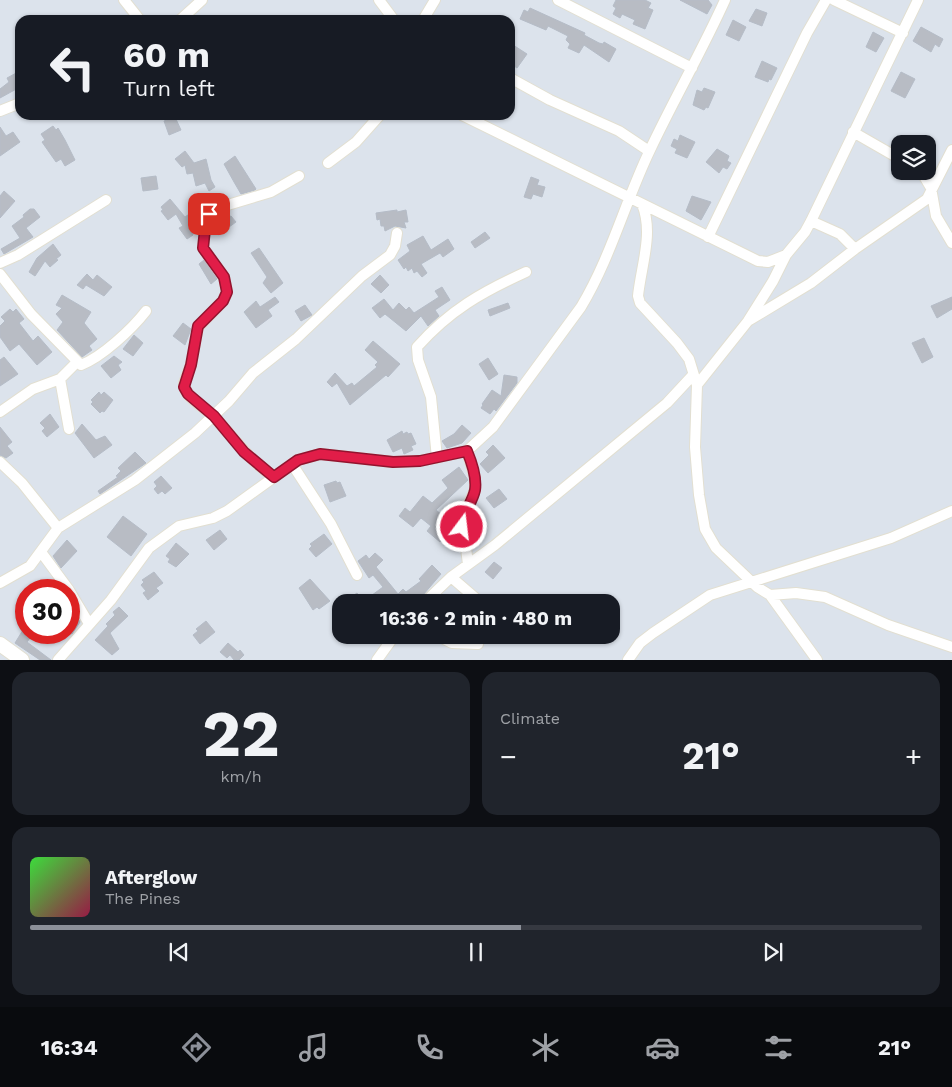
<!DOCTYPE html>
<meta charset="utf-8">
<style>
:root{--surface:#171b24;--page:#20242c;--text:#f1f3f6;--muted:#9ea1a6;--line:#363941;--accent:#8c9099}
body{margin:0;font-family:"Work Sans",sans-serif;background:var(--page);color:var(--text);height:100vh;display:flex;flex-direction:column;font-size:19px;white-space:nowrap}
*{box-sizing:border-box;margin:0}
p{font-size:16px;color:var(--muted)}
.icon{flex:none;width:28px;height:28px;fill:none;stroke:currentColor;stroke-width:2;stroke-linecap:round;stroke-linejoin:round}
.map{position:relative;height:660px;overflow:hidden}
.panel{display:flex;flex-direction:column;gap:12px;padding:12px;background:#0d0f14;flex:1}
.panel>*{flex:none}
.top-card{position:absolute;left:15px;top:15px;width:500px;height:105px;border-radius:15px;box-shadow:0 1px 4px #0004;background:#171b24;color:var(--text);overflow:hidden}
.fabs{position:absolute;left:891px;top:135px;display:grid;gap:10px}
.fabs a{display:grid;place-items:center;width:45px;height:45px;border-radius:10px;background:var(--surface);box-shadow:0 1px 4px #0004;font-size:25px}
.speed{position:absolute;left:15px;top:579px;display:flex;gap:10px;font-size:25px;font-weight:700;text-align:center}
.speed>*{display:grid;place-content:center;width:65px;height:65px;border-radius:50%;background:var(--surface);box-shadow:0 1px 4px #0004;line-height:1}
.speed .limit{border:8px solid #d22;background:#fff;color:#111}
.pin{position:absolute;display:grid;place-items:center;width:42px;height:42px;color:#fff;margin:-21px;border-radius:10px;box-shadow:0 2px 8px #0006}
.me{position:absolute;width:55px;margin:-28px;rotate:15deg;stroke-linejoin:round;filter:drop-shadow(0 0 4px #0008)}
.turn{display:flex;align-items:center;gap:18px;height:105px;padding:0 25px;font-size:22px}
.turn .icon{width:65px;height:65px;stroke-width:2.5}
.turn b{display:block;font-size:35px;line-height:42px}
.big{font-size:38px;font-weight:700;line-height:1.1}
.panel .tile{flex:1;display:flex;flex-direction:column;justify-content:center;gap:8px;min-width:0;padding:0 18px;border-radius:15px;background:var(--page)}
.panel .dial{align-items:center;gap:0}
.dial b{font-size:65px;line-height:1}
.song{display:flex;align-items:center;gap:15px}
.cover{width:60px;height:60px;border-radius:8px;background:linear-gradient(135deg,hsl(120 70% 55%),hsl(340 70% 35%))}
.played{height:5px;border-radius:2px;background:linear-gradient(90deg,var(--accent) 55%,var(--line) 55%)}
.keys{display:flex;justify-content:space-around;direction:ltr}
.heat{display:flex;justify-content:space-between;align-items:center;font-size:28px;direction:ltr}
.panel .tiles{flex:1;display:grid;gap:12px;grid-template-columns:1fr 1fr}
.tile:last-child{grid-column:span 2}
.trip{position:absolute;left:332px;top:594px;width:288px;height:50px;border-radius:15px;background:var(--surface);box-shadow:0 1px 4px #0004;font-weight:700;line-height:50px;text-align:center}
.menu{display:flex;height:80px;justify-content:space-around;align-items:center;background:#090b0e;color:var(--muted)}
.menu .icon{width:35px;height:35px}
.menu .active{color:var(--accent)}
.menu b{font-size:22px;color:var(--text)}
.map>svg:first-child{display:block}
.building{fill:#b8bcc4;stroke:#b5bcc7}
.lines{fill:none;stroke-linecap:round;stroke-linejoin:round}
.street-casing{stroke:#e2dfd1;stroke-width:12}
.secondary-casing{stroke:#e2dfd1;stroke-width:16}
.street{stroke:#fff;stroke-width:10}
.secondary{stroke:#fff;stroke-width:14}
.route-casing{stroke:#92132f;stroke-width:12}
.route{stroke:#e11d48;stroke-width:9}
</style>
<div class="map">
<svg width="952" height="660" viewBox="0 0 952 660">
<rect width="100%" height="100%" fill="#dce3ec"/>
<path class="building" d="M616 0H645L651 3 648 8 653 10 645 29 633 24 635 20 622 14 620 18 613 14 616 8 613 6Z
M680 0H708L712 5 707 14Z
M530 8 585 33 584 35 599 43 603 44 604 42 616 49 609 62 584 45 579 53 568 48 570 44 566 40 568 36 548 26 546 30 520 19 524 10 528 12Z
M756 9 767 13 762 26 749 21Z
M733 20 746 27 739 41 726 35Z
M921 27 943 39 939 47 935 44 931 52 913 41Z
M873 32 884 38 876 52 866 47Z
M510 43 527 54 517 68 510 63Z
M762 61 777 68 771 80 769 79 768 82 755 77Z
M20 71V87L0 98V89L9 82 7 78Z
M901 72 915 79 905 98 891 91Z
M704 88 715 92 708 108 706 107 704 110 693 105 697 90 702 92Z
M175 117 181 130 169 135 164 121Z
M53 126 56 130 58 128 65 140 75 160 65 166 61 159 56 162 42 142 45 140 41 134Z
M0 127 6 136 13 132 20 142 0 156Z
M680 135 695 142 687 158 675 153 677 149 671 146 674 139 678 141Z
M717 149 729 156 727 161 731 163 727 169 723 167 719 173 706 162Z
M185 151 194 163 206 159 211 180 215 187 209 191 205 183 196 186 193 173 187 174 185 165 182 167 175 159Z
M235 156 256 189 255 190 241 194 234 182 224 164Z
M156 176 158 189 143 191 141 178Z
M531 177 539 180 537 185 545 187 542 197 533 194 531 199 524 197Z
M4 191 15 201 0 218V196Z
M692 196 711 202 701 220 686 211Z
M170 199 185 217 195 210 200 217 198 227 192 231 193 235 187 239 179 228 183 226 176 214 168 220 161 211 163 210 161 207Z
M30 209H34L40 217 26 228 33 237 4 254 1 249 20 238 12 226 24 217 23 215Z
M397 210V212L406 210 408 222H404L406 228 395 226 385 231 384 226H381L380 219 377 220 376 213Z
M225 215 226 218 231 216 236 222 218 235 212 225Z
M485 232 490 238 475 248 471 242Z
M423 236 431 250 448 239 454 249 443 257 440 253 421 264 427 273 422 277 417 271 414 273 412 268 408 271 406 267 404 269 398 260 410 251 407 245Z
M53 244 61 255 56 259 58 260 50 267 45 261 35 276 29 272 37 258Z
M259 248 283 283 271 293 263 283 267 277 251 253Z
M204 260 217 279 211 284 199 264Z
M87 274 93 280 97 275 112 287 104 296 86 285 83 289 77 285Z
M380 275 389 285 381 293 371 284Z
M442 287 450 300 435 310 439 316 428 326 421 316 406 331 385 314 380 318 372 308 384 299 393 310 399 303 406 310 409 307 414 313 439 297 435 291Z
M62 295 91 312 84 323 97 339 89 346 92 350 82 357 57 330 63 322 56 314 62 308 56 305Z
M275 297 279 302 268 310 272 316 256 328 244 312 256 301 260 307Z
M952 297V309L937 318 931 306Z
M508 303 510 308 490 316 488 310Z
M305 305 312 315 301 321 295 311Z
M10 309 13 312 16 309 24 319 19 323 33 341 38 336 52 352 37 365 19 344 10 351 0 337V326L5 321 1 317Z
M183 323 191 329 185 345 173 336Z
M134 335 143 343 133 356 123 349Z
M924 338 933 357 922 363 912 343Z
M373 341 400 364 388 377 386 375 350 405 337 383 332 387 327 382 335 373 347 386 352 383 354 386 377 367 375 365 378 362 365 350Z
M114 356 122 362 118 365 121 370 111 378 101 366Z
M4 357 18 374 0 386V360Z
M488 358 498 374 489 380 479 364Z
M504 375 517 377V383L496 411 494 409 490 414 481 408 483 405 482 404 492 390 501 396Z
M99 392 101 395 104 392 113 400 104 412 102 411 100 413 91 404 93 402 91 400Z
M50 414 59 427 47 437 42 431 45 428 40 423Z
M82 424 96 440 105 436 112 445 94 458 75 433Z
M462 425 471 433 462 443 447 448 442 441 454 434Z
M0 427 12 442 7 446 13 453 6 458 0 455Z
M402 431 403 434 407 432 408 434 411 433 416 444 411 446 413 450 404 454 402 448 393 452 387 440Z
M493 445 505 458 488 473 480 464 489 455 486 452Z
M135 452 146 463 100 494 98 491 118 477 116 476 121 471 118 468Z
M459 467 468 480 436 510 454 525 440 542 427 531 431 526 421 518 413 527 399 516 405 508 410 512 423 496 432 503 448 488 442 480Z
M161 476 172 488 165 494 162 491 158 494 154 489 157 486 154 482Z
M336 481 337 483 340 482 346 496 330 502 324 485Z
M499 489 507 499 494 508 486 498Z
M123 516 147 534 131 556 107 537Z
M220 530 227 539 214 550 206 540Z
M324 534 332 544 316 557 309 549 312 546 310 544Z
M67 540 77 551 61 568 53 556Z
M176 543 189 554 176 567 168 562 170 559 166 556Z
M375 553 383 560 376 567 398 594 403 589 406 592 421 581 419 579 432 565 441 574 417 602H396L389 596 380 602H344L357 593 364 601 383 587 373 575 369 578 358 561 366 555 369 559Z
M494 562 502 568 493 579 485 572Z
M154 572 163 583 156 588 159 591 148 600 143 593 146 591 141 585 144 582 142 580Z
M310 579 330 601 319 609 317 607 313 610 299 588Z
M69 603 80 622 72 634 69 632 72 624 69 621Z
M119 607 128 616 110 633 119 649 112 655 95 640 108 626 106 624 115 615 113 612Z
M206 621 215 632 200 644 193 635 198 631 196 629Z
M26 625V636L30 638 27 642 51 660H40L15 643Z
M228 643 238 652 240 650 244 655 239 660H234L230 655 227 658 220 652Z"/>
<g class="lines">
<defs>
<path id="street" d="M124 0 140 20
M379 0 394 20
M558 0 692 68
M834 0 903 33
M180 20 202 0
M423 20 435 0
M510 78 550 100 619 131 649 151
M0 111 20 103
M462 115 758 261 768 262 786 255
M853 132 900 159
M328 163 356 142 380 115
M921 171 931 188 936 216 952 243
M642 204C654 233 641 266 638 296L640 303 677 343 689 359 697 385 695 447 699 495 705 529 716 548 757 587 770 595 796 593 825 597 888 625 952 647
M811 221 840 234 855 249
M708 237 807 33 826 0
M0 263 18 255 106 200
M0 274 31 314 81 365C102 357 132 329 146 311
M748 321 773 281 786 255 805 232 811 221 918 0
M60 379 69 429
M697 385 748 321 811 283 855 249 927 199 952 150
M0 412 33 389 60 379 77 362
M467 451 475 478V490L462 517 468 564
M437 458 431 397 418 360 417 347C450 310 482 292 526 272
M0 462 22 483 58 528
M292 464 331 524 357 575
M274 477C250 461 234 438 214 417 205 407 183 397 184 383L191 365 198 327 223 301 227 292 224 277 203 248 206 220 209 214 221 207 271 192 299 176
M41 552 69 590
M451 577 480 602
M0 583 30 566 58 528 135 480 195 433 229 401 253 373 296 339 362 276 390 255 395 246 397 233
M69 590 88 622
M770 595 817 660
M425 602 451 577 495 545 667 403 693 375
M436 635 452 643 478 644
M58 660 111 600 149 548 179 526 213 518 227 511 298 460 320 454 393 462 420 461 467 451 493 427 581 307C611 257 625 202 650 150 674 99 702 51 725 0
M377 660 395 635
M628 660 640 643 653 633 710 595 891 538 952 511"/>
<path id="secondary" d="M0 644 22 660"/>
</defs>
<use href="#street" class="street-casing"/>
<use href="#secondary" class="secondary-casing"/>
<use href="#street" class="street"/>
<use href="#secondary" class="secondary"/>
</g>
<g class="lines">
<defs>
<path id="route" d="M209 214 206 220 203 248 224 277 227 292 223 301 198 326 191 365 184 387 188 394 214 416 244 452 274 477 298 460 320 454 393 462 420 461 467 451C472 463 477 477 475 490 472 504 462 513 462 527"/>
</defs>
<use href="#route" class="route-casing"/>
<use href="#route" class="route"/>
</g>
</svg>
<div class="fabs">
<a><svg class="icon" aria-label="layers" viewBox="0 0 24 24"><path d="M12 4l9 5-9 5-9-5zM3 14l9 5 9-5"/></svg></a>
</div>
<div class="speed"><div class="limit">30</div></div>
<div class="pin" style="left:209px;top:214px;background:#d93025"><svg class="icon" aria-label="arrive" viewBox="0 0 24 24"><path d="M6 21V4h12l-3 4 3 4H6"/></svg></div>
<svg class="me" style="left:462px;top:527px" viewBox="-20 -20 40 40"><circle r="17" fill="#e11d48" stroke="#fff" stroke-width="3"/><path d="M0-11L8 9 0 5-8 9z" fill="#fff"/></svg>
<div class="trip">16:36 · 2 min · 480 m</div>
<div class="top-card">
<div class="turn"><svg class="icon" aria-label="left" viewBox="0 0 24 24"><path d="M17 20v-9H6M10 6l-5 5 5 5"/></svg><div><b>60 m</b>Turn left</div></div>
</div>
</div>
<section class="panel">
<div class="tiles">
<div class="tile dial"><b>22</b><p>km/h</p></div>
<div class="tile"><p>Climate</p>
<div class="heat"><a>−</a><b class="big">21°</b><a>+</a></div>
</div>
<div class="tile">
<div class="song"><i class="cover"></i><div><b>Afterglow</b><p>The Pines</p></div></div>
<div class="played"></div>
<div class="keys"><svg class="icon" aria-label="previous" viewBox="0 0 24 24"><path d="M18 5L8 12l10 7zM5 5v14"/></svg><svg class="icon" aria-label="pause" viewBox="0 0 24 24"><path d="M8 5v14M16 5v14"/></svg><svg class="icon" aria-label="next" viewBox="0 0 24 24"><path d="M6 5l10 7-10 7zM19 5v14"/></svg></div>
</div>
</div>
</section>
<nav class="menu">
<b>16:34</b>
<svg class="icon active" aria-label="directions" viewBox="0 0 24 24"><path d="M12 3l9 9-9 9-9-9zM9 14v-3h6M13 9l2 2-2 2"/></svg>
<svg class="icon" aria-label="music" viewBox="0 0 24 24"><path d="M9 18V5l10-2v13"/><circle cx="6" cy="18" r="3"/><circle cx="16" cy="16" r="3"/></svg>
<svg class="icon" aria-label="phone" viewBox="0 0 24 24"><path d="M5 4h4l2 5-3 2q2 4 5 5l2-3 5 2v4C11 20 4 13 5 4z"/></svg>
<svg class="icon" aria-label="climate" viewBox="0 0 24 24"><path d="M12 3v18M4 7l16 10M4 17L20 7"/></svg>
<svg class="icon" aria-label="car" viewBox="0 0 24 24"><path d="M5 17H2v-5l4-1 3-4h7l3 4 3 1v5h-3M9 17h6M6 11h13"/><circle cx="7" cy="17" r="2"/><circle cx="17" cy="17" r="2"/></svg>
<svg class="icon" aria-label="filters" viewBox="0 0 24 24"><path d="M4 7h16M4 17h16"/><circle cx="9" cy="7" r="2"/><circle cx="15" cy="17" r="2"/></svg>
<b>21°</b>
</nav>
